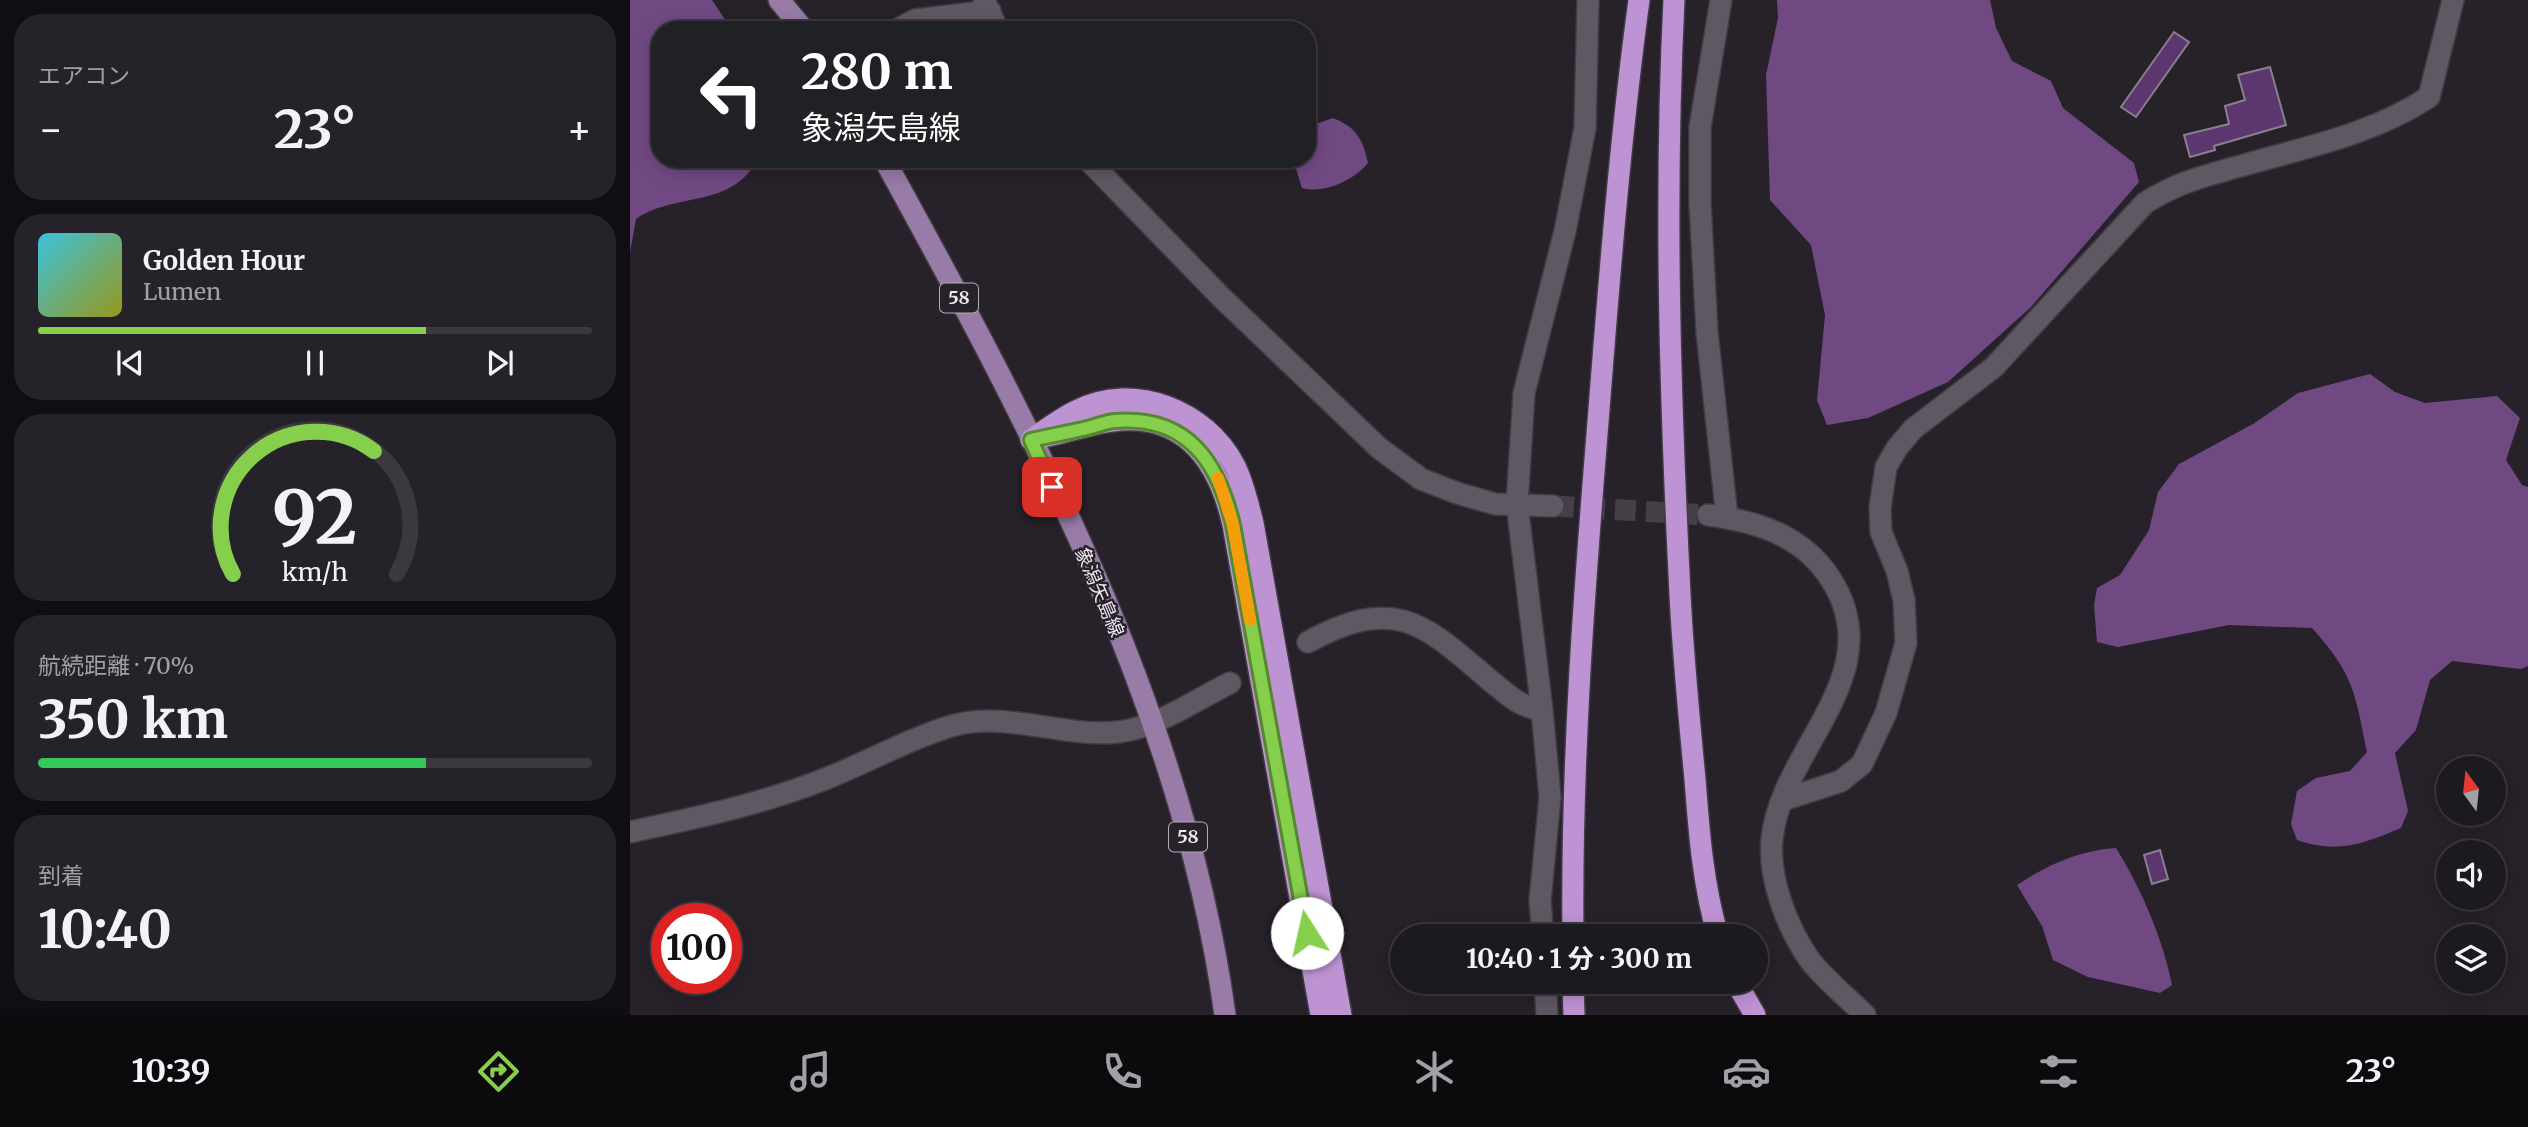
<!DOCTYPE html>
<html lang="ja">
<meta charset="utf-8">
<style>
:root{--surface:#1d1920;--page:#252229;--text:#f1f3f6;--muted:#a0a0a5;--line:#3b383e;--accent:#85cf4c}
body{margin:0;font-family:Merriweather,"Noto Sans JP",serif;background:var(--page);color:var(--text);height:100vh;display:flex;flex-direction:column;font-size:26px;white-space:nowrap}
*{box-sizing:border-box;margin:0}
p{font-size:23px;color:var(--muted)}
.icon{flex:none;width:38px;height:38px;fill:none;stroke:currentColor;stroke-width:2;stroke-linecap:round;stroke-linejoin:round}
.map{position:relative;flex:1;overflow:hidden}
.side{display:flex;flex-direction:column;gap:14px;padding:14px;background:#100e12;width:630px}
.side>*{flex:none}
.top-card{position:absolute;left:21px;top:21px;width:665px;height:147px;border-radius:28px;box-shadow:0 4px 18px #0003,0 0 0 2px var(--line);background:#202124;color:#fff;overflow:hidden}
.needle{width:46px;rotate:345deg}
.controls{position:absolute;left:1806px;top:756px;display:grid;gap:14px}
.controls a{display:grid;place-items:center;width:70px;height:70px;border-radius:50%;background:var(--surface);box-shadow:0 4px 18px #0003,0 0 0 2px var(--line);font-size:35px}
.speed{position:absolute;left:21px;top:903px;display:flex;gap:14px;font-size:35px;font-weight:700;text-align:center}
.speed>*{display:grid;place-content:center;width:91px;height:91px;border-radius:50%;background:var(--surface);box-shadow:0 4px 18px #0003,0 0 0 2px var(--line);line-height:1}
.speed .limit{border:10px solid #d22;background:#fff;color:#111}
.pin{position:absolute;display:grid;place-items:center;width:60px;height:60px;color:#fff;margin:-30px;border-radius:14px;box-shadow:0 4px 10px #0006}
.me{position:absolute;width:77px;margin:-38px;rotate:350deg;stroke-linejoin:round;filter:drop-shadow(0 0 5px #0008)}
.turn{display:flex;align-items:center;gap:24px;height:147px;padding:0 35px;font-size:32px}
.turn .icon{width:91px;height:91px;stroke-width:2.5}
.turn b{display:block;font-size:49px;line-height:60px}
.big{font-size:52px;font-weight:700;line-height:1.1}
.side .tile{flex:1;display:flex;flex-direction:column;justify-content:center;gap:10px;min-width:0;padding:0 24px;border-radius:28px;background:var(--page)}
.side .dial{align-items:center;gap:0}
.dial svg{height:182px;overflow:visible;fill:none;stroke:var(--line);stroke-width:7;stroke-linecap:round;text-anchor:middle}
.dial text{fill:var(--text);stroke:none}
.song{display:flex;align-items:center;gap:21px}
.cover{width:84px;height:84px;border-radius:10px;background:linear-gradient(135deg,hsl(190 70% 55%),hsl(60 70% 35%))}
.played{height:7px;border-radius:4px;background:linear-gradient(90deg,var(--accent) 70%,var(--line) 70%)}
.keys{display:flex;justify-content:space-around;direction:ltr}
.heat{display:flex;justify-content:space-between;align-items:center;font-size:38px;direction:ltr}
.charge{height:10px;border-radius:5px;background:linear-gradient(90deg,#34c759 70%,var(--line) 0)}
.trip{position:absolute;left:760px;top:924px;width:378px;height:70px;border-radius:35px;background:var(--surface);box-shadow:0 4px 18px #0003,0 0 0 2px var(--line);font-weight:700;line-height:70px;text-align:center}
.menu{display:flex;height:112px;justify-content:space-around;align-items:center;background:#0c0a0d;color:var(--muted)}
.menu .icon{width:49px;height:49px}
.menu .current{color:var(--accent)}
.menu b{font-size:32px;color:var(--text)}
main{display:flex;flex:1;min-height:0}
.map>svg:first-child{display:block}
.forest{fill:#704983}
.building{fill:#5c366e;stroke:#88808c;stroke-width:2}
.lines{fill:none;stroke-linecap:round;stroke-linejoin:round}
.minor-tunnel{stroke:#453f48;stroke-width:21;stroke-dasharray:21 10;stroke-linecap:butt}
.minor-casing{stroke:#413b44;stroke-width:24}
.major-casing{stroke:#413b44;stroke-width:24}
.highway-casing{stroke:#413b44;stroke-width:24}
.minor{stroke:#5f5863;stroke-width:21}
.major{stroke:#987ba6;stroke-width:21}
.highway{stroke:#be93d3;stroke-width:21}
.route-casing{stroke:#568731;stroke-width:18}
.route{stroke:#85cf4c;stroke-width:12}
.slow{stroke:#f59e0b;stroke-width:12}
.labels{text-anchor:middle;stroke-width:5;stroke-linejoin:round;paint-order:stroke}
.shield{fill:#27212a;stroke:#b2adb5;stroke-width:2}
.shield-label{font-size:18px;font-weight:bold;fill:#ede9f0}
.street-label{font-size:19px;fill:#ede9f0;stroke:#27212a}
</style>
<main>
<section class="side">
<div class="tile"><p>エアコン</p>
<div class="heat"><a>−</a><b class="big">23°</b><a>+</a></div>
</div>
<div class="tile">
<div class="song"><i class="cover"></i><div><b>Golden Hour</b><p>Lumen</p></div></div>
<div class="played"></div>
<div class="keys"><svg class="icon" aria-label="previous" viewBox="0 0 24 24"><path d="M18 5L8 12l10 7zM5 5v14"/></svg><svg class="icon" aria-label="pause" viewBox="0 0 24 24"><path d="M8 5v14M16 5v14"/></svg><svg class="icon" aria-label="next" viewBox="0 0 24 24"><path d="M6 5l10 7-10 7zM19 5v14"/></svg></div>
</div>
<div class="tile dial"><svg viewBox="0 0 100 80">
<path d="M14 69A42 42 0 1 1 86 69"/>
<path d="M14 69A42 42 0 0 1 76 15" stroke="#85cf4c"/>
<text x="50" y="56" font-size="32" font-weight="700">92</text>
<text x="50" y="72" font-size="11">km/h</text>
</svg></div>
<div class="tile"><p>航続距離 · 70%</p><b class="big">350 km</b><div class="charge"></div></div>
<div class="tile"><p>到着</p><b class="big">10:40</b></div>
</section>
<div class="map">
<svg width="1898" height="1015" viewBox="0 0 1898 1015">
<rect width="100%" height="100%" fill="#27212a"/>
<path class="forest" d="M0 0H82L102 30H30V159H128C100 210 47 191 6 219L0 252Z
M1147 0H1360L1366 28 1382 61 1421 81 1433 108 1504 163 1509 182 1401 307 1318 382 1238 418 1197 425 1187 400 1195 315 1181 245 1140 200 1136 75 1148 18Z
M703 118C726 127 733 139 738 163 723 181 694 194 672 188L663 159H677V127Z
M1740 374 1765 392 1795 403 1867 396 1890 418 1876 460 1892 485 1898 487V666L1891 669 1822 661 1800 680 1786 730 1765 753 1778 811 1771 828C1733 844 1708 854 1667 840L1661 824 1667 791 1686 778 1720 771 1737 752C1725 692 1724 675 1682 628L1599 625 1488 647 1467 642 1464 605 1467 588 1490 575 1519 530 1528 492 1549 464 1623 424 1668 393Z
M1486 848C1511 888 1533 939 1542 985L1530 993 1458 977 1423 960 1412 926 1387 885C1417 865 1450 850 1486 848Z"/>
<path class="building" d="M1544 32 1559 42 1506 117 1491 107Z
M1640 67 1656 125 1584 146 1585 150 1560 157 1554 135 1599 124 1595 106 1615 100 1608 75Z
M1530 850 1538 879 1522 884 1514 855Z"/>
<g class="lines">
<path class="minor-tunnel" d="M923 506 1078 515"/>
<defs>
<path id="minor" d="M354 0 368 30
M1091 0 1070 127V203L1077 332 1097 517
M266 30 285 20 360 11
M457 159 591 297 749 448 791 479 827 493 865 504 923 506
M1078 515C1126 521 1172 535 1200 578 1263 674 1151 748 1142 839 1138 878 1157 927 1179 959 1194 979 1217 997 1235 1015
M678 642C767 594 794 624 862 682 881 697 888 706 912 710
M1153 800 1211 781 1232 764 1256 713 1276 643 1274 600 1267 571 1251 532 1250 508 1256 467 1267 448 1283 429 1364 367 1515 203C1550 181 1575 176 1614 165 1677 147 1743 134 1799 97L1823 0
M0 832C66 818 132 804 195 779 236 763 276 740 318 727 374 709 431 738 488 732 526 728 565 700 600 683
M913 936 910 901 920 797 912 710 887 504 894 393 935 231 955 128 958 0
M915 982 917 1015"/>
<path id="major" d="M149 0 174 30
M254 159C400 424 554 712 595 1015"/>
<path id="highway" d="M1044 0C1034 198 1040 396 1050 594 1053 656 1059 717 1065 779 1069 832 1073 885 1088 936
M413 437C436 433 459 424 482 421 555 411 589 462 603 525L691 1015
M401 440C415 430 430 419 446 411 504 381 576 410 605 466 614 484 618 504 623 523L711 1015
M943 936C941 764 954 594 968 422 979 281 990 140 1009 0
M943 982 944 1015
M1106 982 1125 1015"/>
</defs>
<use href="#minor" class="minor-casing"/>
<use href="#major" class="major-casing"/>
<use href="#highway" class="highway-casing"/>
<use href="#minor" class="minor"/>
<use href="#major" class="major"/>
<use href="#highway" class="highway"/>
</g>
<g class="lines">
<defs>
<path id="route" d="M422 487 401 440C418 436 436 433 453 429 464 427 474 422 484 421 557 415 588 461 603 525L677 933"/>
</defs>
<use href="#route" class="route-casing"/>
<use href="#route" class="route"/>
<path class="slow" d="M588 478 603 525 620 620"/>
</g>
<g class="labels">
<g class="shield">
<rect x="310" y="283.5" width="38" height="29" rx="5"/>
<rect x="539" y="822.5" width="38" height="29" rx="5"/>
</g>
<g class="shield-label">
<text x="329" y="304">58</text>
<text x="558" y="843">58</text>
</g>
<g class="street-label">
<text transform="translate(470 592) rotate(67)" y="7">象潟矢島線</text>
</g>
</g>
</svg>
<div class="controls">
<a><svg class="needle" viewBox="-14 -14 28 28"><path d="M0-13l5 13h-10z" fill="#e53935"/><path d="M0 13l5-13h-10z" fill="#a0a0a5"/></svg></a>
<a><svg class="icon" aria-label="sound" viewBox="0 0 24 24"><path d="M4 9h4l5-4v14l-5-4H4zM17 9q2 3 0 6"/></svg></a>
<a><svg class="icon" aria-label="layers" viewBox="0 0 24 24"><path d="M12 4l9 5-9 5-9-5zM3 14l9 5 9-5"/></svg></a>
</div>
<div class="speed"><div class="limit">100</div></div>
<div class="pin" style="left:422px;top:487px;background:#d93025"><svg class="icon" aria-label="arrive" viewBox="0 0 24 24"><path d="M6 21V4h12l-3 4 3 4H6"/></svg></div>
<svg class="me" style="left:677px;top:933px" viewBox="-20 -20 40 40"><circle r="19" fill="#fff"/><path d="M0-13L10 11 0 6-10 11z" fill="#85cf4c"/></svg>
<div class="trip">10:40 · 1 分 · 300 m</div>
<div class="top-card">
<div class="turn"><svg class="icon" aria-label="left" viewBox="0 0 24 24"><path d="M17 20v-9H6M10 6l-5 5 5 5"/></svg><div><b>280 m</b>象潟矢島線</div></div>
</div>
</div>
</main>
<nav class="menu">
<b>10:39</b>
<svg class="icon current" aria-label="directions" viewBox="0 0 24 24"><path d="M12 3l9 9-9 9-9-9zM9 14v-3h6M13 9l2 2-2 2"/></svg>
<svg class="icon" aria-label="music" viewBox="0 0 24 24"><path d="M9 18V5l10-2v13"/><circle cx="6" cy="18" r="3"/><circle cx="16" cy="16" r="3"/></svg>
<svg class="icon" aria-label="phone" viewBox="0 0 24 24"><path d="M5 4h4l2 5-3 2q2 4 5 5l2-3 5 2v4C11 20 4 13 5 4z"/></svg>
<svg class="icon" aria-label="climate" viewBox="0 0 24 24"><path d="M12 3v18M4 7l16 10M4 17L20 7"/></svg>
<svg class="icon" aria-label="car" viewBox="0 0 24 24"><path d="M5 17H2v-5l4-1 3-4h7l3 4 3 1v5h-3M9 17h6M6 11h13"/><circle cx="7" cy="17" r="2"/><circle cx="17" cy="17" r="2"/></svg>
<svg class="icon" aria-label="filters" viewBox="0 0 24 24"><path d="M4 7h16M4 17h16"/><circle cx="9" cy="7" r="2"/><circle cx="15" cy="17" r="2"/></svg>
<b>23°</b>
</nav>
